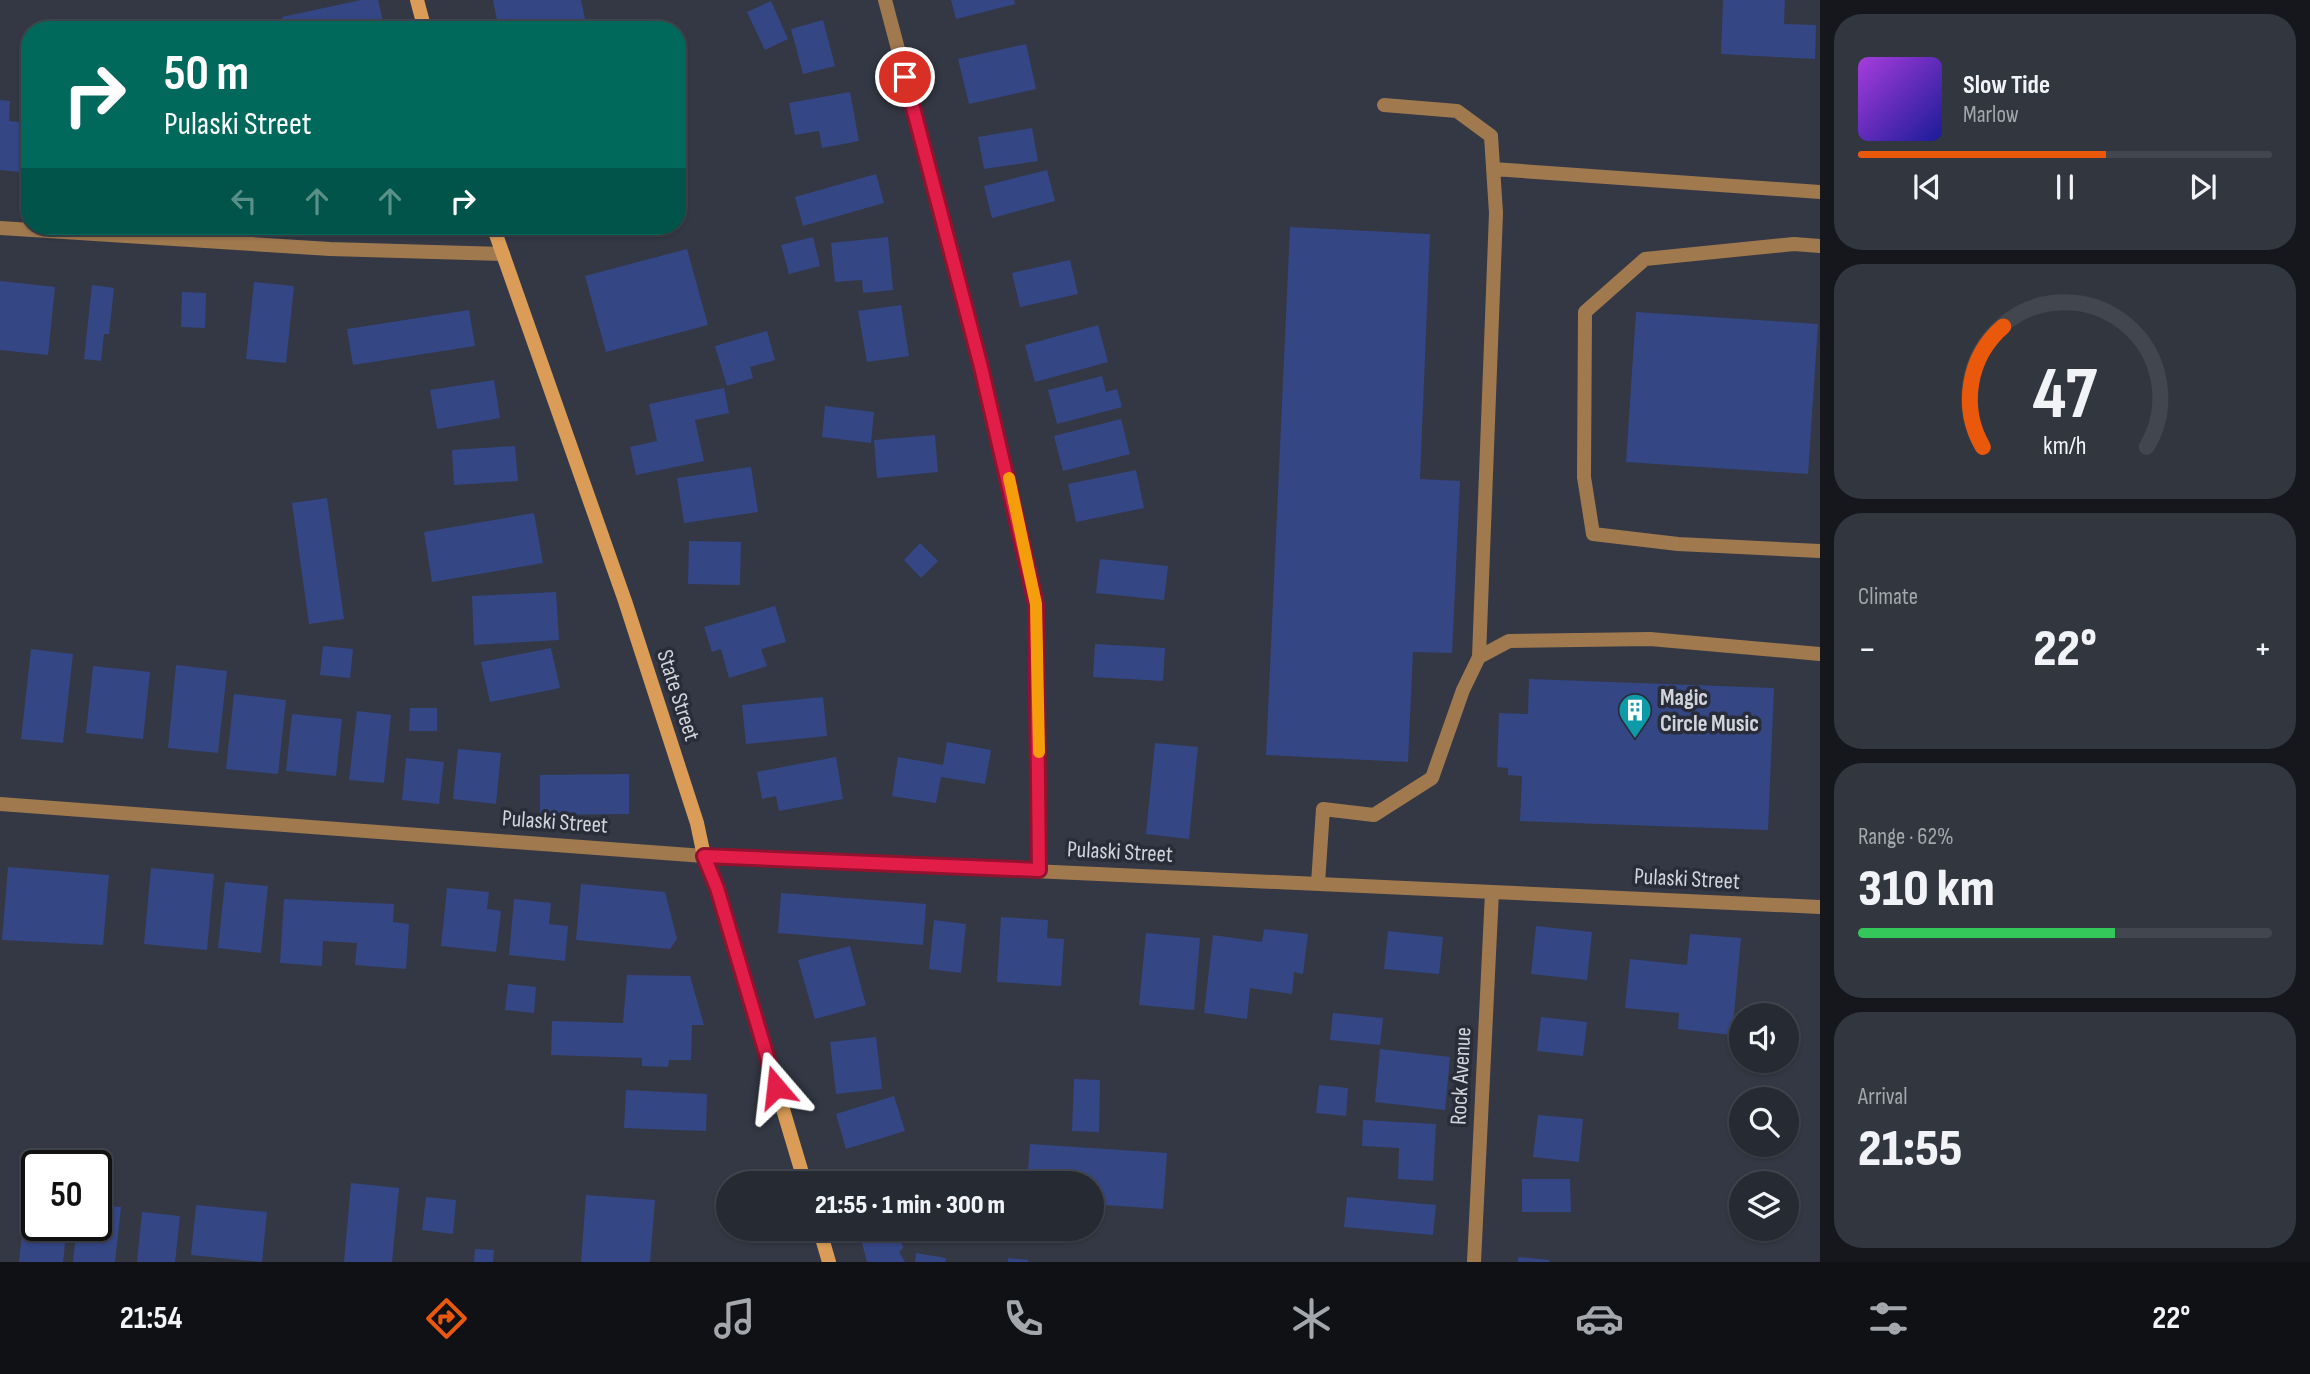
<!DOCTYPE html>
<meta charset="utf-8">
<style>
:root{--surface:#262a33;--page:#32363f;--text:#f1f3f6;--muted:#a4a7ac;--line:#42464e;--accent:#ea580c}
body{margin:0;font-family:"Sofia Sans Condensed",sans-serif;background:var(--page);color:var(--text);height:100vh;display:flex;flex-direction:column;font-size:26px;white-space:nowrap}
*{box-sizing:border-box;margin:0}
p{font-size:23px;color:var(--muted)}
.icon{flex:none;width:38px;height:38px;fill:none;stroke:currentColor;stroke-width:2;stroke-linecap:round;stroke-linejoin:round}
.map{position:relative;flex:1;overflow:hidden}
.sheet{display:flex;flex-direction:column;gap:14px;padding:14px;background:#15171c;width:490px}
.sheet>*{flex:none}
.hud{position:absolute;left:21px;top:21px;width:665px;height:214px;border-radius:28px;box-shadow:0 2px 5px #0004,0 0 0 2px var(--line);background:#00695c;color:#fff;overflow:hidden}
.fabs{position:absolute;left:1729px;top:1003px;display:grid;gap:14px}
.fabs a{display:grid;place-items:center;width:70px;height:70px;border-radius:50%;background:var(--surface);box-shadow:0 2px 5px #0004,0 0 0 2px var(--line);font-size:35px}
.speed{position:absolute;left:21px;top:1150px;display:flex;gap:14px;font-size:35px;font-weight:700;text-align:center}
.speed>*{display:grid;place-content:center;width:91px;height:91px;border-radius:50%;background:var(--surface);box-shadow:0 2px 5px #0004,0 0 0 2px var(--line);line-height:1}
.speed .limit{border:4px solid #111;border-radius:10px;background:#fff;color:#111}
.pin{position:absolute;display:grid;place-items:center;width:60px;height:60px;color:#fff;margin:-30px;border:4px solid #fff;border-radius:50%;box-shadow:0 2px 7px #0007}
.me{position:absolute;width:77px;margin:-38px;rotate:343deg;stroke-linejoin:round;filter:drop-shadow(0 0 5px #0008)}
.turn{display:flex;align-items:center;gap:24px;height:147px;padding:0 28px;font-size:32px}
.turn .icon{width:91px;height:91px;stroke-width:2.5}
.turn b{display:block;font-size:49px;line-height:60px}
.lanes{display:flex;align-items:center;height:66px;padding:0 28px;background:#0003;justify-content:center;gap:35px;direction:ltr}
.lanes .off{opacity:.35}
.big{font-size:52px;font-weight:800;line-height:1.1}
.sheet .widget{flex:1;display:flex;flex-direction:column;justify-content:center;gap:10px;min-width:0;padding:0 24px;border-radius:28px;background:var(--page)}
.sheet .dial{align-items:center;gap:0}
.dial svg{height:182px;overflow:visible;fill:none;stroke:var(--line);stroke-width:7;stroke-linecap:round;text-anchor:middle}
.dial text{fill:var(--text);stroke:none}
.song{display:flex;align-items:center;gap:21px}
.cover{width:84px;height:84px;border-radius:10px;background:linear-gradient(135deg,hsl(280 70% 55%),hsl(240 70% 35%))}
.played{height:7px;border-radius:4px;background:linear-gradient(90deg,var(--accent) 60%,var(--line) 60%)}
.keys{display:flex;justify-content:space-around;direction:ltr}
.heat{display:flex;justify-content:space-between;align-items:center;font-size:38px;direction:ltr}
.charge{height:10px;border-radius:5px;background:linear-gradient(90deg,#34c759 62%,var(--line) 0)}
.trip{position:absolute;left:716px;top:1171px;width:388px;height:70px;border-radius:35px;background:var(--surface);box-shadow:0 2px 5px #0004,0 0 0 2px var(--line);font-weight:800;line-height:70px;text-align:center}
.tabs{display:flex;height:112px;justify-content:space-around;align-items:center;background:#0f1114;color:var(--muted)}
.tabs .icon{width:49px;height:49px}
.tabs .on{color:var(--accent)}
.tabs b{font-size:32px;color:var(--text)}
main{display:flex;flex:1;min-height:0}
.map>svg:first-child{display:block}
.building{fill:#354685}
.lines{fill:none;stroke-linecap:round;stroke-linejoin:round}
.service{stroke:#a0794f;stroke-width:14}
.minor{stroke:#a0794f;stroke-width:14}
.secondary{stroke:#da9c57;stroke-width:14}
.route-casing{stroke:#92132f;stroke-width:18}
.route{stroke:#e11d48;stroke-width:12}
.slow{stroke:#f59e0b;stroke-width:12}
.labels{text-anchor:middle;stroke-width:7;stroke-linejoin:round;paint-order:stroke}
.street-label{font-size:23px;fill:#d1d4db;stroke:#292d39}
.poi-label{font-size:23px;font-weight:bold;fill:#d1d4db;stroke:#292d39;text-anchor:start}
</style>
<main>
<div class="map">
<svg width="1820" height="1262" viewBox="0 0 1820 1262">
<rect width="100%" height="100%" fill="#333844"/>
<path class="building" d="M361 0H378L385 30H285L282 17Z
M493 0H581L585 19 532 30H499Z
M951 0H1014L1015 4 956 19Z
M1723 0H1785L1784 24 1816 25 1815 59 1721 54Z
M771 1 788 39 765 50 747 12Z
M823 20 835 66 803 74 791 29Z
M83 24 120 28V30H83Z
M1026 44 1036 89 969 104 958 59Z
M850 92 859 141 822 148 819 131 795 135 789 103Z
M0 100 10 101 9 121 30 123V173L0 170Z
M1032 128 1038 161 984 169 978 137Z
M1047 170 1055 201 992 218 984 186Z
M876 174 884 203 803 226 795 197Z
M1290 227 1430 234 1420 479 1460 481 1452 653 1413 652 1408 762 1266 755Z
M813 237 820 266 789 274 781 245Z
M888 237 893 290 863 293 862 280 835 282 831 243Z
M687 249 708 325 606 352 585 276Z
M1070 260 1078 294 1020 307 1012 273Z
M0 281 55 287 48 355 0 350Z
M254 282 294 286 286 363 246 359Z
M92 285 114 288 109 334H104L101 361 84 359Z
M182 292 206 293 205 328 181 327Z
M901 305 909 356 867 362 858 311Z
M469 310 475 346 353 365 347 329Z
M1636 312 1818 324 1808 474 1626 462Z
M1098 325 1108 362 1035 382 1025 345Z
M767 331 775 360 750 367 753 378 727 386 715 346Z
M1102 376 1106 392 1117 389 1122 407 1057 424 1048 390Z
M494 380 500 418 437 429 430 390Z
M724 388 729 413 695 420 704 461 636 475 630 447 657 441 649 404Z
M825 406 874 412 871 443 822 437Z
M1121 419 1130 454 1063 471 1054 436Z
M935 435 938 472 877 478 874 440Z
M515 446 518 481 454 485 452 450Z
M751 467 758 512 684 523 677 478Z
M1136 470 1144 508 1076 522 1068 484Z
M327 498 344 619 309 624 292 503Z
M534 513 543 563 432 582 424 532Z
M689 541 741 542 740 585 688 584Z
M920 543 938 561 921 578 904 560Z
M1100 559 1168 566 1164 600 1096 593Z
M556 592 559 640 474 645 472 596Z
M775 606 786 642 761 649 767 666 729 678 721 649 712 652 704 627Z
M1095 644 1165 648 1163 681 1093 677Z
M323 646 353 649 350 678 320 675Z
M551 648 560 688 490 702 481 662Z
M31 649 73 654 63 743 21 739Z
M176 665 227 671 218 753 168 748Z
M93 666 150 672 143 739 86 733Z
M1529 679 1774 688 1768 830 1520 821 1522 776 1508 775V768L1497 767 1499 713 1528 714Z
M234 694 286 700 278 774 226 769Z
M823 697 827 736 746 744 742 705Z
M410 708H437V731H409Z
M357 711 391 715 384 783 349 780Z
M292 714 342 719 336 776 286 771Z
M947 742 991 750 985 784 941 777 936 803 892 796 898 757 943 765Z
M1155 743 1198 747 1189 839 1146 834Z
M458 749 501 753 496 804 453 799Z
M836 757 843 799 779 811 776 796 762 799 757 772Z
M406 758 444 762 439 804 402 800Z
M629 774V814L540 815V775Z
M8 867 109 875 103 945 2 940Z
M151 868 214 874 207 950 144 944Z
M225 882 268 886 261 953 218 948Z
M581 884 665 892 677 939 670 949 576 940Z
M447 888 489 892 487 909 501 911 496 952 441 946Z
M781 893 926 904 923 945 778 933Z
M284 899 394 904 393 922 409 924 406 969 355 965 357 943 323 941 322 966 280 963Z
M514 899 551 903 549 924 568 926 565 961 509 955Z
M1001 917 1048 920 1047 938 1064 939 1061 986 997 982Z
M934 920 966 924 961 973 929 969Z
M1536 926 1592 932 1587 980 1531 974Z
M1264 929 1308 934 1303 974 1294 972 1292 994 1250 988 1247 1019 1204 1013 1213 935 1262 942Z
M1388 931 1443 937 1439 974 1384 969Z
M1146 933 1200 938 1194 1010 1139 1005Z
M1690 934 1741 938 1732 1035 1678 1029 1679 1013 1625 1008 1630 959 1687 965Z
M850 946 866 1005 815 1019 798 960Z
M627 975 690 976 704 1025H692L691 1060H669L668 1067 642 1066V1058L551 1055 552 1021 623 1023Z
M508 984 536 987 534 1013 505 1010Z
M1333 1013 1383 1018 1380 1045 1330 1040Z
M1541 1017 1587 1022 1583 1056 1537 1051Z
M876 1037 882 1089 836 1094 830 1042Z
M1380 1049 1450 1057 1445 1110 1375 1102Z
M1074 1079 1100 1080 1099 1132 1072 1131Z
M1319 1085 1348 1088 1346 1116 1316 1113Z
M626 1090 707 1094 706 1131 624 1128Z
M894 1096 905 1131 846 1149 836 1114Z
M1538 1115 1583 1119 1579 1162 1533 1157Z
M1363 1120 1436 1124 1433 1181 1398 1179 1399 1148 1362 1146Z
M1030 1144 1167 1153 1163 1209 1092 1204V1183H1027Z
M1522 1179H1570L1571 1212H1522Z
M351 1183 399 1188 392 1262H344Z
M586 1195 655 1200 650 1262H581Z
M426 1197 456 1200 453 1234 422 1230Z
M1347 1197 1436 1205 1433 1235 1344 1227Z
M25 1201 37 1203V1225H67L63 1262H19Z
M96 1205 121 1207 115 1262H73L77 1225H96Z
M196 1205 267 1212 262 1262 191 1255Z
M142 1212 180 1216 175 1262H137Z
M858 1228H897L903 1248 899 1252 905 1262H867Z
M475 1249 494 1250 493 1262H474Z
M916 1253 946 1258 945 1262H915Z
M1518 1257 1549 1260V1262H1518Z
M1008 1258 1028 1260V1262H1008Z"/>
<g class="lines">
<path class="service" d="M1384 105 1457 111 1491 136 1496 213 1479 657
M1493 169 1820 192
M1820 246 1794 244 1645 259 1585 312 1584 477 1593 534 1678 544 1820 551
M1318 883 1323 809 1374 815 1432 778 1463 690 1479 657 1509 641 1650 639 1820 654"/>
<path class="minor" d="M885 0 969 317 1036 604 1039 870
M0 228 330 249 503 254
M0 804 704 856 1820 907
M1474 1262 1492 892"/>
<path class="secondary" d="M417 0 425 30
M493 226 625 601 697 823 704 856 717 888 805 1183
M819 1228 829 1262"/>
</g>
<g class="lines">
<defs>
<path id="route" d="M776 1087 717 888 704 856 1039 870 1036 604 981 367 905 77"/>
</defs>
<use href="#route" class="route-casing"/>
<use href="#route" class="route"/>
<path class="slow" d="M1009 478 1036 604 1039 752"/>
</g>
<defs>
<symbol id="building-pin" viewBox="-11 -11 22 30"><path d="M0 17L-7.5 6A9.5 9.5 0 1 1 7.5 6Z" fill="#0f9aa8" stroke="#292d39"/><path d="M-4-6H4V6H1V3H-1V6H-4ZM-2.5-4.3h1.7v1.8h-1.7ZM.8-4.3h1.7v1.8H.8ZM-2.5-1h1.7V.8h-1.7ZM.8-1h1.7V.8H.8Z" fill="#fff"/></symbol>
</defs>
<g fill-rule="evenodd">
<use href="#building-pin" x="1616" y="691" width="38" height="52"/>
</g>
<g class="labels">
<g class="street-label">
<text transform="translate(679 695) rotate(72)" y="8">State Street</text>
<text transform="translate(555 821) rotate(4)" y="8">Pulaski Street</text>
<text transform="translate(1120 851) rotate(3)" y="8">Pulaski Street</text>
<text transform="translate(1687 878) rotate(3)" y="8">Pulaski Street</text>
<text transform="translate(1460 1076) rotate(-87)" y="8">Rock Avenue</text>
</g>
<g class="poi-label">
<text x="1660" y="705">Magic<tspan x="1660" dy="26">Circle Music</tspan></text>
</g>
</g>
</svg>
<div class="fabs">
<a><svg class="icon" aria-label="sound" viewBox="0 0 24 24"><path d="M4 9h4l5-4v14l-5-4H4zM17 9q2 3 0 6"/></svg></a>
<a><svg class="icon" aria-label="search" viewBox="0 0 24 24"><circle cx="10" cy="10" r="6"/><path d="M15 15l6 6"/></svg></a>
<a><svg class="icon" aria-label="layers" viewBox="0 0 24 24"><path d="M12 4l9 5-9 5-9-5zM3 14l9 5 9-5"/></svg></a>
</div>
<div class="speed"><div class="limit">50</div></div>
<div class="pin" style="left:905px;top:77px;background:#d93025"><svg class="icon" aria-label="arrive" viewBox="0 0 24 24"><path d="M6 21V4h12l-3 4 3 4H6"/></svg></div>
<svg class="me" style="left:776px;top:1087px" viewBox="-20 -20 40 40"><path d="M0-17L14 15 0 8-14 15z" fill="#e11d48" stroke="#fff" stroke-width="4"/></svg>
<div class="trip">21:55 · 1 min · 300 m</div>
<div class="hud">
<div class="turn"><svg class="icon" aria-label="right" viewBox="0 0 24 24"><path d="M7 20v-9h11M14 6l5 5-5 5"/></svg><div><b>50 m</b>Pulaski Street</div></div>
<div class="lanes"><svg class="icon off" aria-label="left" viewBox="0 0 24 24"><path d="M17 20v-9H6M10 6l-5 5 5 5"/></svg><svg class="icon off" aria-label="ahead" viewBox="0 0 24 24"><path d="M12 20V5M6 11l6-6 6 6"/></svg><svg class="icon off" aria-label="ahead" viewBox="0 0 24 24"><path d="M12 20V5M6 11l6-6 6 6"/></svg><svg class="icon" aria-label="right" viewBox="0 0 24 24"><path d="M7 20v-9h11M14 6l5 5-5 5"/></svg></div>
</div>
</div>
<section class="sheet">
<div class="widget">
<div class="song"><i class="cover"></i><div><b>Slow Tide</b><p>Marlow</p></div></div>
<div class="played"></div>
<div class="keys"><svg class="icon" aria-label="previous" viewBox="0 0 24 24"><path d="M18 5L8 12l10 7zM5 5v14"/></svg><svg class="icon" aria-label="pause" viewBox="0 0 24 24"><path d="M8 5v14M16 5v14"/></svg><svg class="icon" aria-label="next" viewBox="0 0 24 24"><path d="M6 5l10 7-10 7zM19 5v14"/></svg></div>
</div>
<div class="widget dial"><svg viewBox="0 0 100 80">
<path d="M14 69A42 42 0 1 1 86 69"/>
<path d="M14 69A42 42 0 0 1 23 16" stroke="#ea580c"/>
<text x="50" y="56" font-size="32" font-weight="700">47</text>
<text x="50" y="72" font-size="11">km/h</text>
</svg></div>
<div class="widget"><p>Climate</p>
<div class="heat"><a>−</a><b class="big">22°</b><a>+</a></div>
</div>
<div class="widget"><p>Range · 62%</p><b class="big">310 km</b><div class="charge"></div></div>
<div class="widget"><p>Arrival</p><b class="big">21:55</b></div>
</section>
</main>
<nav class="tabs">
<b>21:54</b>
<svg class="icon on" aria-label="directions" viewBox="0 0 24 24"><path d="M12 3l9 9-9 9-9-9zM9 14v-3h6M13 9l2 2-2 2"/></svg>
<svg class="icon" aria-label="music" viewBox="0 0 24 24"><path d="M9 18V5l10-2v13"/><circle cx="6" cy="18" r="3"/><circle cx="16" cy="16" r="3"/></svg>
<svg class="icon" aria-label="phone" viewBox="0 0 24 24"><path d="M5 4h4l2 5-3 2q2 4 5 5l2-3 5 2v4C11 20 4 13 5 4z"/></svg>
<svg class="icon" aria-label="climate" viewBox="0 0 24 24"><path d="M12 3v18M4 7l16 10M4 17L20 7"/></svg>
<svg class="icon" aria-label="car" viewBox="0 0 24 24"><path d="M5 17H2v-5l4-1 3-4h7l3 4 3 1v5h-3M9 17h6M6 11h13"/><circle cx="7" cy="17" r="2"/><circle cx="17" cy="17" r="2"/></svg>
<svg class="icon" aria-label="filters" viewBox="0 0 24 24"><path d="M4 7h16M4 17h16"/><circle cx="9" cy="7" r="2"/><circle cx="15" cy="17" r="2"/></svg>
<b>22°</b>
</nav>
